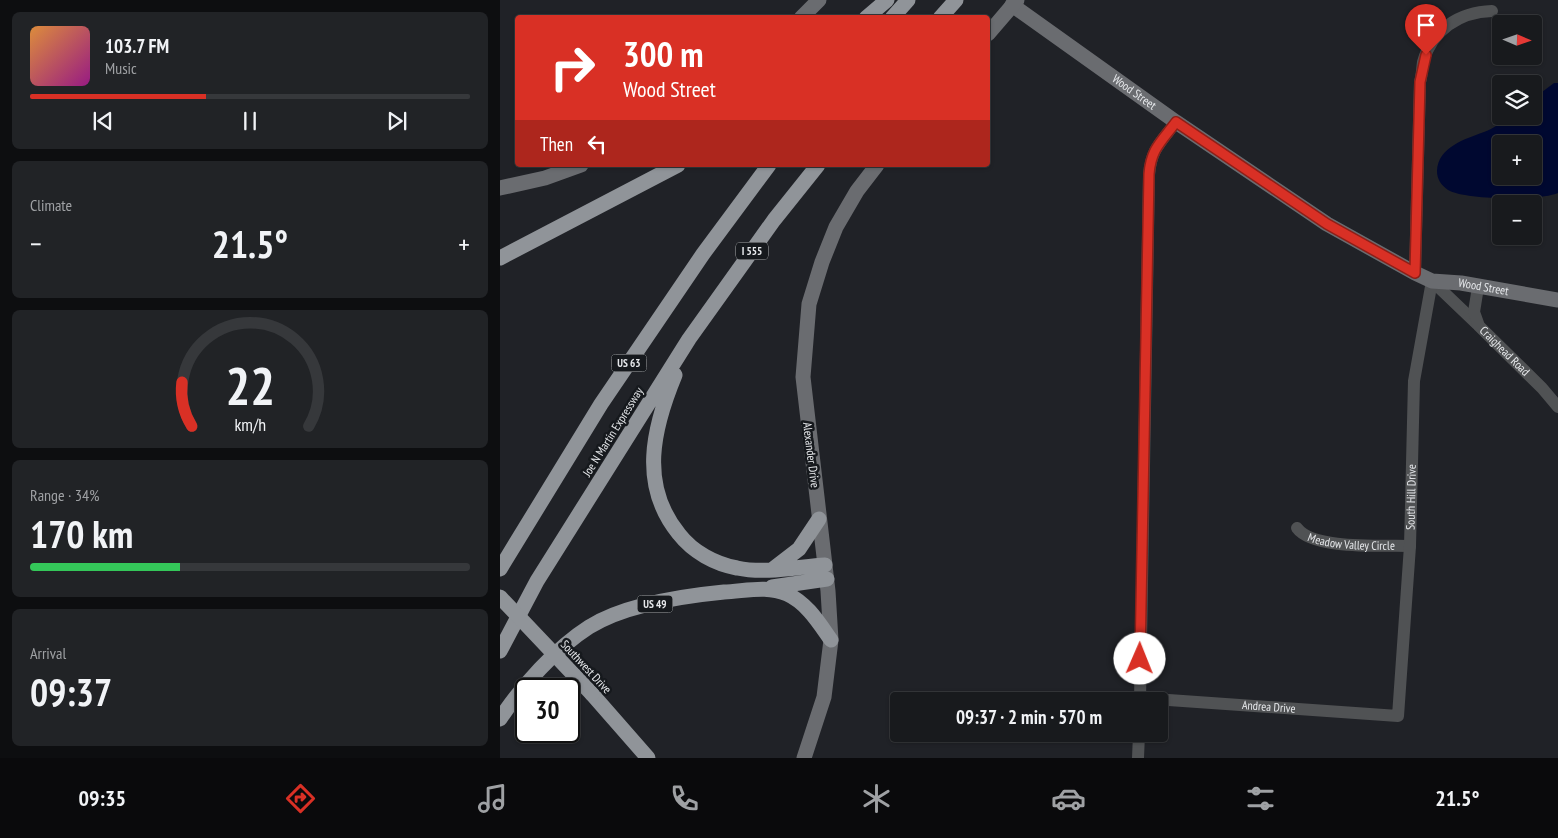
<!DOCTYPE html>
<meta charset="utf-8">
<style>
:root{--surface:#181a1d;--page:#212326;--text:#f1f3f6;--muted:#9fa1a4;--line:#36383b;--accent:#d93025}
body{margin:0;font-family:"PT Sans Narrow",sans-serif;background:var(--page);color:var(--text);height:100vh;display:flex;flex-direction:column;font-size:19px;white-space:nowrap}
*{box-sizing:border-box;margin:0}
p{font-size:16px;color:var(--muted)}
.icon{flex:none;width:28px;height:28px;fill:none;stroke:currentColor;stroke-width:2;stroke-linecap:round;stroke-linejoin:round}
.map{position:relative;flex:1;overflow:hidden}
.side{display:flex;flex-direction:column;gap:12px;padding:12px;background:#0d0e10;width:500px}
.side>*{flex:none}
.top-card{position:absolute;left:15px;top:15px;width:475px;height:152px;border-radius:5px;box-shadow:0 1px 4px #0004,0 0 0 1px var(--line);background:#d93025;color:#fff;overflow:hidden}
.needle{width:32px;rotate:92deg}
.fabs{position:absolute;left:992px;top:15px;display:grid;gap:10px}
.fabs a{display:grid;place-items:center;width:50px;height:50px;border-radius:5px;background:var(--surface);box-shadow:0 1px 4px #0004,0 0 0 1px var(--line);font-size:25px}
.speed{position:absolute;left:15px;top:678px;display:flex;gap:10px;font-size:25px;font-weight:700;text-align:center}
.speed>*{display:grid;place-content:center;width:65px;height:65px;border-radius:50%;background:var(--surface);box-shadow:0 1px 4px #0004,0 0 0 1px var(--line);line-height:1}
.speed .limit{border:2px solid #111;border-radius:8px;background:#fff;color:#111}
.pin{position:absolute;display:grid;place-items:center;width:42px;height:42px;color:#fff;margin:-51px -21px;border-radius:50% 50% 50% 0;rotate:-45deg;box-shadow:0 0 5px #0007}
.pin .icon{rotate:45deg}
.me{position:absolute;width:55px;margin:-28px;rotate:1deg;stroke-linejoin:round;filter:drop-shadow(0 0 4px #0008)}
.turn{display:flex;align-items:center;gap:18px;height:105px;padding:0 25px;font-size:22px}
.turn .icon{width:65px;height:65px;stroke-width:2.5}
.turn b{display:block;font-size:35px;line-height:42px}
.then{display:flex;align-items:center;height:48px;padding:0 25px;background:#0003;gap:10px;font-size:19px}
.big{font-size:38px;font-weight:800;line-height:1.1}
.side .widget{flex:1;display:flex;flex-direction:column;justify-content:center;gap:8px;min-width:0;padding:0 18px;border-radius:8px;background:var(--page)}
.side .dial{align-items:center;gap:0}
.dial svg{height:130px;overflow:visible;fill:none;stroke:var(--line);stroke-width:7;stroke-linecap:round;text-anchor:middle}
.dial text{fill:var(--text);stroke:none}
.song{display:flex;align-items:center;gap:15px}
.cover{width:60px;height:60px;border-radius:8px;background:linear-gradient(135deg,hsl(30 70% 55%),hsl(310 70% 35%))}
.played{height:5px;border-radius:2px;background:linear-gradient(90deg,var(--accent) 40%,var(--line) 40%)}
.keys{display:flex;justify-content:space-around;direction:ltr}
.heat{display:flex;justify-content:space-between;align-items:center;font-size:28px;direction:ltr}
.charge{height:8px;border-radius:4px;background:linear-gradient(90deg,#34c759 34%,var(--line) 0)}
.trip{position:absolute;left:390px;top:692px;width:278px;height:50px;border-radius:5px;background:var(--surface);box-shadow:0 1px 4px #0004,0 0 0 1px var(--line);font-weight:800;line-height:50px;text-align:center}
.tabs{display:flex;height:80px;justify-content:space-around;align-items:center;background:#0a0a0c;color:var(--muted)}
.tabs .icon{width:35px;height:35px}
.tabs .selected{color:var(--accent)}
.tabs b{font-size:22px;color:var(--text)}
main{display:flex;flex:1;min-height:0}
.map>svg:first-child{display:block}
.water{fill:#000830;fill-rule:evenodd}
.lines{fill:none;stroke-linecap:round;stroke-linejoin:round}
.street{stroke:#505254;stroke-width:12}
.secondary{stroke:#6a6c70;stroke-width:15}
.highway{stroke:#909499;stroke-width:15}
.highway-bridge{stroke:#909499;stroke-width:15}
.route-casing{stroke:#8d1f18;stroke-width:12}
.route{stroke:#d93025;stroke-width:9}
.labels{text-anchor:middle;stroke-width:5;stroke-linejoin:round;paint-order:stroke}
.shield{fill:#16191d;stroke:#a8aaad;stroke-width:1}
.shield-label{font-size:11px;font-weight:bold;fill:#e6e8eb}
.street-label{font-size:12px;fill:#e6e8eb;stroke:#16191d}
</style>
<main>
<section class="side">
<div class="widget">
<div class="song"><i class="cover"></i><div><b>103.7 FM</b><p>Music</p></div></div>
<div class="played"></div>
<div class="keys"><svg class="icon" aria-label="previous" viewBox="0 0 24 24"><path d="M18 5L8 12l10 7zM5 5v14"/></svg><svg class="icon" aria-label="pause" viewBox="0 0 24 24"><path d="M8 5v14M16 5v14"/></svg><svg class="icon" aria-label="next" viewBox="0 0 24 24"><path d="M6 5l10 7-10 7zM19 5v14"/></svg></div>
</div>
<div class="widget"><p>Climate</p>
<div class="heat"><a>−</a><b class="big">21.5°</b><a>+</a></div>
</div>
<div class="widget dial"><svg viewBox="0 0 100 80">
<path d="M14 69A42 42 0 1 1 86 69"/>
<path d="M14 69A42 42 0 0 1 8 42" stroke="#d93025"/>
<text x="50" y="56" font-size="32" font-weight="700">22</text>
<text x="50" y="72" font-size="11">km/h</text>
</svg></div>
<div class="widget"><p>Range · 34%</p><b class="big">170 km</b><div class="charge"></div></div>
<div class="widget"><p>Arrival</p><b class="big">09:37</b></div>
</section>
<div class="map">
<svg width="1058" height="758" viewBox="0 0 1058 758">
<rect width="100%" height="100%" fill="#202227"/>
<path class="water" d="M1054 83H1058V193C1040 201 965 200 948 190 941 185 937 179 937 171 938 147 965 139 984 132 994 129 1007 117 1014 116 1021 115 1028 116 1034 116V98ZM1001 144H1034V176H1001Z"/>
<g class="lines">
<g class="street">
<path d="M915 273 920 82C922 75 922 69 923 62 932 30 959 12 992 11"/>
<path d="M932 281 977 324"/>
<path id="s1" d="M978 287 974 312 979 326 1042 388 1058 407"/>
<path id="s2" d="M797 528C813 550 883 545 910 546"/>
<path id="s3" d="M640 698 898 716 910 546 914 381 932 281"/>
<path d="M640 701 649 175C651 149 661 142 676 122"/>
<path d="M638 758 639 734"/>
</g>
<g class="secondary">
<path id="s4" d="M512 5 676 122 827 224 915 273 932 281 961 283 1058 300"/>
<path d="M301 18 319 0"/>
<path d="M488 34 517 0"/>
<path d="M0 188 45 178 81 165"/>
<path d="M304 758 324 697 331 640 328 591 303 377 309 304 322 262 336 227 357 191 377 165"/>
</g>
<path class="highway" d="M366 18 387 0
M392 18 408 0
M440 18 456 0
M0 258 178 165
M175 375C153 428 139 485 179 534 193 552 215 564 237 568 265 574 297 567 325 565
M0 569 101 404 203 254 269 165
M273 569 299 549 319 519
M272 587 327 579
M0 651 37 581 189 339 274 220 318 165
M92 694 148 758
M0 719C21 687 56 648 89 627 124 605 183 596 224 592 246 591 267 585 287 594 307 603 319 623 331 640"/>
<path class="highway-bridge" d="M0 597 92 694"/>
</g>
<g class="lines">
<defs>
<path id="route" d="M640 659 649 174C651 149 661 142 676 122L827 224 915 273 920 82 926 55"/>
</defs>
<use href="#route" class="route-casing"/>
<use href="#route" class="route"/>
</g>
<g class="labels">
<g class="shield">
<rect x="236" y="242.5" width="32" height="17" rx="4"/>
<rect x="111.5" y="354.5" width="35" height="17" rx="4"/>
<rect x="137.5" y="595.5" width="35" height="17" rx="4"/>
</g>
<g class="shield-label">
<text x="252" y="255">I 555</text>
<text x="129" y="367">US 63</text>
<text x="155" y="608">US 49</text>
</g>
<g class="street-label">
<text dy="4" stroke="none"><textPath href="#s4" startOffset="150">Wood Street</textPath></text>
<text dy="4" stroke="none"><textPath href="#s4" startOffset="555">Wood Street</textPath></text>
<text dy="4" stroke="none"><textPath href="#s1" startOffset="76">Craighead Road</textPath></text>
<text transform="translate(113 432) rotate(-58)" y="4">Joe N Martin Expressway</text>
<text transform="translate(311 455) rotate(83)" y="4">Alexander Drive</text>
<text dy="4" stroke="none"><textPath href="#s3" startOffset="478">South Hill Drive</textPath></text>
<text dy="4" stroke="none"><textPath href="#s2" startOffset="58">Meadow Valley Circle</textPath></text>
<text transform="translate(86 667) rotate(47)" y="4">Southwest Drive</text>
<text dy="4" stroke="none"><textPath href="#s3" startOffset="129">Andrea Drive</textPath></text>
</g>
</g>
</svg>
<div class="fabs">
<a><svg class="needle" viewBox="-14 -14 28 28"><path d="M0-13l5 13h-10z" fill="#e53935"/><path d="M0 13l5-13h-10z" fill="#9fa1a4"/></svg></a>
<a><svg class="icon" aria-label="layers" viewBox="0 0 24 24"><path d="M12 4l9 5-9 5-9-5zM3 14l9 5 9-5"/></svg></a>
<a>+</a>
<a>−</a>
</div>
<div class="speed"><div class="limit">30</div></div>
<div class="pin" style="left:926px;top:55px;background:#d93025"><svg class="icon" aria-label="arrive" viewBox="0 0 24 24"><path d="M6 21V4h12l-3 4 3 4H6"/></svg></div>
<svg class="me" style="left:640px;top:659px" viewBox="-20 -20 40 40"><circle r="19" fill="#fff"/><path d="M0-13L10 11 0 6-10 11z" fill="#d93025"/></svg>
<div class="trip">09:37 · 2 min · 570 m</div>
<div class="top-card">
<div class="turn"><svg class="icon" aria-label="right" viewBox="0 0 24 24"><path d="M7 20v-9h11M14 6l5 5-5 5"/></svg><div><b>300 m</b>Wood Street</div></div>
<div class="then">Then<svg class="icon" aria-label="left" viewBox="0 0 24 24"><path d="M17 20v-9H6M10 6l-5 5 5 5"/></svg></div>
</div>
</div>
</main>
<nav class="tabs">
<b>09:35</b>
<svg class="icon selected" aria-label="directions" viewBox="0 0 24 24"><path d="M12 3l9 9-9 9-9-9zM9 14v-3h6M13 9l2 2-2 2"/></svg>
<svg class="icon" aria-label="music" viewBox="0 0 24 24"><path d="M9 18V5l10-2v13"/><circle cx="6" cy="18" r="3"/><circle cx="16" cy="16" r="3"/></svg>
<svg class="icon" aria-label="phone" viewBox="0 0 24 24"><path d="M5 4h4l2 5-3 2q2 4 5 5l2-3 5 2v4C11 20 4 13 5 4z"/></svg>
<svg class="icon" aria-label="climate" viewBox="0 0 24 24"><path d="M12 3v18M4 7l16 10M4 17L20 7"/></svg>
<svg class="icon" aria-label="car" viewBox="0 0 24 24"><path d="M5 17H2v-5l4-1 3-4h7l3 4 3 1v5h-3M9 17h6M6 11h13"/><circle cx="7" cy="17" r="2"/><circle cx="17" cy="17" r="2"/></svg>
<svg class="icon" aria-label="filters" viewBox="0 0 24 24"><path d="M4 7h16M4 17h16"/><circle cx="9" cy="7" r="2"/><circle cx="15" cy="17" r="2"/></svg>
<b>21.5°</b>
</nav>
